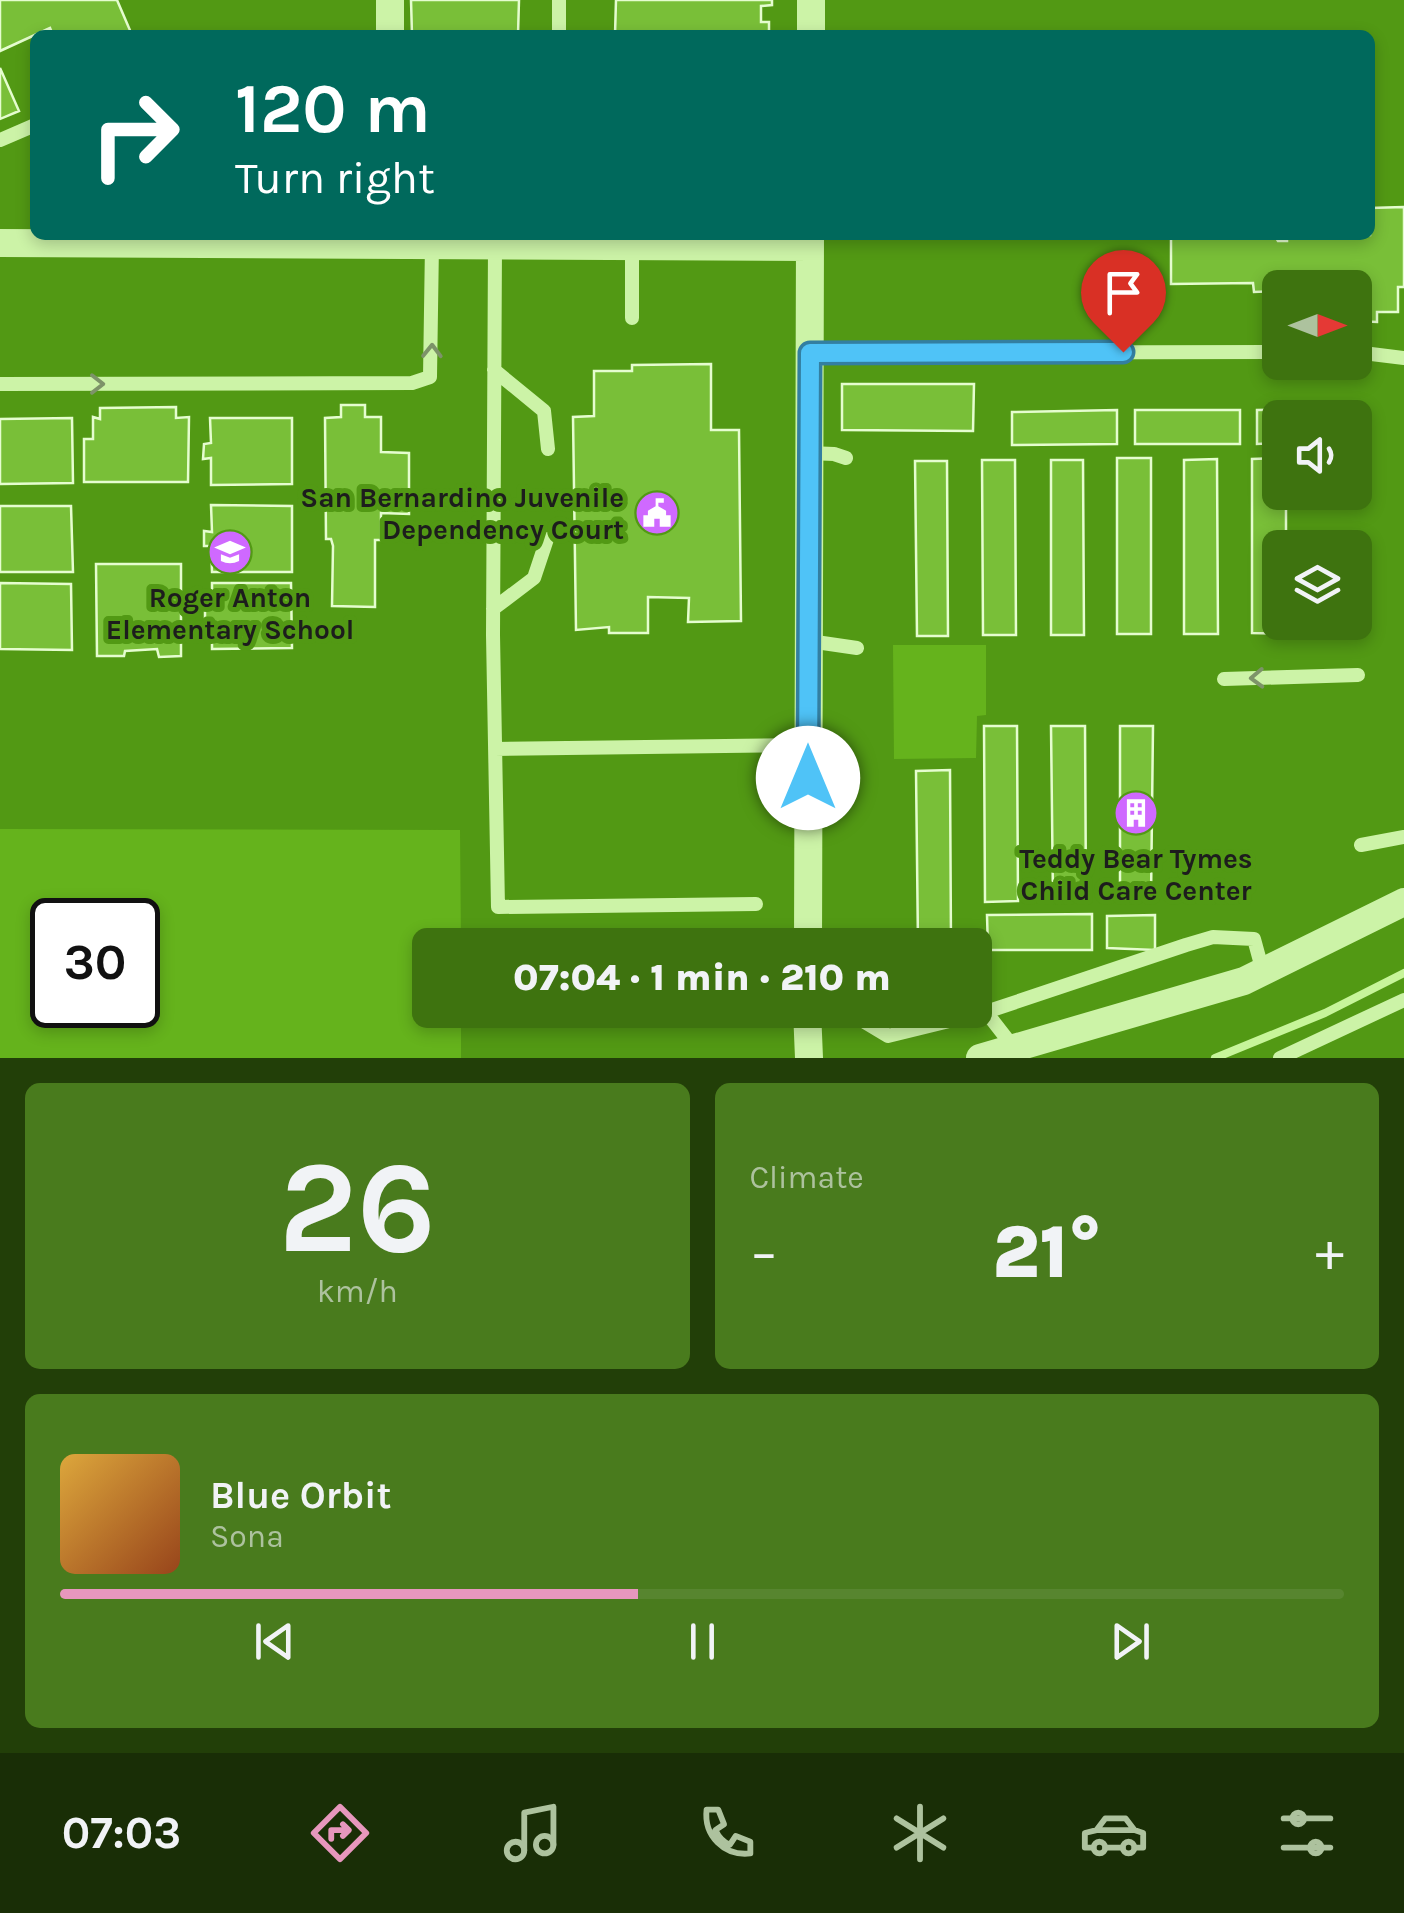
<!DOCTYPE html>
<meta charset="utf-8">
<style>
:root{--surface:#3e730f;--page:#497b1d;--text:#f1f3f6;--muted:#adc29e;--line:#57852f;--accent:#e797bd}
body{margin:0;font-family:Karla,sans-serif;background:var(--page);color:var(--text);height:100vh;display:flex;flex-direction:column;font-size:38px;white-space:nowrap}
*{box-sizing:border-box;margin:0}
p{font-size:32px;color:var(--muted)}
.icon{flex:none;width:55px;height:55px;fill:none;stroke:currentColor;stroke-width:2;stroke-linecap:round;stroke-linejoin:round}
.map{position:relative;height:1058px;overflow:hidden}
.side{display:flex;flex-direction:column;gap:25px;padding:25px;background:#223f08;flex:1}
.side>*{flex:none}
.top-card{position:absolute;left:30px;top:30px;width:1345px;height:210px;border-radius:15px;box-shadow:0 5px 15px #0003;background:#00695c;color:#fff;overflow:hidden}
.needle{width:65px;rotate:90deg}
.controls{position:absolute;left:1262px;top:270px;display:grid;gap:20px}
.controls a{display:grid;place-items:center;width:110px;height:110px;border-radius:15px;background:var(--surface);box-shadow:0 5px 15px #0003;font-size:50px}
.speed{position:absolute;left:30px;top:898px;display:flex;gap:20px;font-size:50px;font-weight:700;text-align:center}
.speed>*{display:grid;place-content:center;width:130px;height:130px;border-radius:50%;background:var(--surface);box-shadow:0 5px 15px #0003;line-height:1}
.speed .limit{border:5px solid #111;border-radius:15px;background:#fff;color:#111}
.pin{position:absolute;display:grid;place-items:center;width:85px;height:85px;color:#fff;margin:-102px -42px;border-radius:50% 50% 50% 0;rotate:-45deg;box-shadow:0 0 10px #0007}
.pin .icon{rotate:45deg}
.me{position:absolute;width:110px;margin:-55px;rotate:0deg;stroke-linejoin:round;filter:drop-shadow(0 0 8px #0008)}
.turn{display:flex;align-items:center;gap:35px;height:210px;padding:0 40px;font-size:45px}
.turn .icon{width:130px;height:130px;stroke-width:2.5}
.turn b{display:block;font-size:70px;line-height:85px}
.big{font-size:75px;font-weight:800;line-height:1.1}
.side .tile{flex:1;display:flex;flex-direction:column;justify-content:center;gap:15px;min-width:0;padding:0 35px;border-radius:15px;background:var(--page)}
.side .dial{align-items:center;gap:0}
.dial b{font-size:130px;line-height:1}
.song{display:flex;align-items:center;gap:30px}
.cover{width:120px;height:120px;border-radius:15px;background:linear-gradient(135deg,hsl(40 70% 55%),hsl(20 70% 35%))}
.played{height:10px;border-radius:5px;background:linear-gradient(90deg,var(--accent) 45%,var(--line) 45%)}
.keys{display:flex;justify-content:space-around;direction:ltr}
.heat{display:flex;justify-content:space-between;align-items:center;font-size:55px;direction:ltr}
.side .tiles{flex:1;display:grid;gap:25px;grid-template-columns:1fr 1fr}
.tile:last-child{grid-column:span 2}
.trip{position:absolute;left:412px;top:928px;width:580px;height:100px;border-radius:15px;background:var(--surface);box-shadow:0 5px 15px #0003;font-weight:800;line-height:100px;text-align:center}
.tabs{display:flex;height:160px;justify-content:space-around;align-items:center;background:#192e06;color:var(--muted)}
.tabs .icon{width:70px;height:70px}
.tabs .current{color:var(--accent)}
.tabs b{font-size:45px;color:var(--text)}
.map>svg:first-child{display:block}
.green{fill:#65b31c;fill-rule:evenodd}
.lines{fill:none;stroke-linecap:round;stroke-linejoin:round}
.stream{stroke:#c7f59a;stroke-width:8}
.building{fill:#79bf38;stroke:#e5fdcf;stroke-width:2.5}
.service{stroke:#ccf3a7;stroke-width:14}
.minor{stroke:#ccf3a7;stroke-width:28}
.oneway{stroke:#7d9369}
.route-casing{stroke:#337fa1;stroke-width:25}
.route{stroke:#4fc3f7;stroke-width:18}
.labels{text-anchor:middle;stroke-width:10;stroke-linejoin:round;paint-order:stroke}
.poi-label{font-size:28px;font-weight:bold;fill:#1d1d1d;stroke:#529914}
</style>
<div class="map">
<svg width="1404" height="1058" viewBox="0 0 1404 1058">
<rect width="100%" height="100%" fill="#529914"/>
<path class="green" d="M893 645H986V715L977 716 976 758 894 759Z
M0 829 460 830 461 945H430V1010H461V1058H0ZM52 920H138V1005H52Z"/>
<g class="lines">
<path class="stream" d="M1215 1058 1325 1013 1404 973"/>
</g>
<path class="building" d="M0 0H117L132 35H53L50 28 0 51Z
M411 0H519L518 35H412Z
M616 0H772V5L761 6V22H769V35H723V32L615 35Z
M0 68 19 111 0 119Z
M1404 207V287H1398V312H1377V322L1355 321V288H1280V303H1276V291L1254 292 1253 283 1171 284V237L1275 236 1278 241H1287V235H1370V208Z
M711 364V430H739L741 621 688 622 689 598 648 597V633H609V627L576 630 573 417 594 416V371H632V365Z
M842 384H974L973 431 842 430Z
M341 405H365V417H381V452L409 453V514L381 513V540H375V607L332 606 333 546 331 539H326L325 418 341 417Z
M176 407V418L189 417 188 482H84V439H93V417L100 419V408Z
M1307 409V418H1280V443L1257 444V410Z
M1117 410V444L1012 445V412Z
M1135 410H1240V444H1135Z
M72 418 73 483 0 484V419Z
M210 418H292V484L211 485V458L203 459 204 444 211 443Z
M1117 458H1151V634H1117Z
M1280 458V492H1286V548H1280V622H1286V634L1252 633V459Z
M1217 459 1218 634H1184V460Z
M982 460H1015L1016 635H983Z
M1051 460H1083L1084 635H1051Z
M915 461H947L948 636H917Z
M211 505 292 506V572H212L211 546H204V531L212 532Z
M0 506H71L73 572H0Z
M96 564H181V656L159 657 157 649 125 651 124 656H97Z
M0 583 71 584 72 650 0 649Z
M212 583H291L292 648 212 649V623L205 624V608H212Z
M984 726H1017L1018 901 985 902Z
M1051 726H1085L1086 899 1053 900Z
M1120 726H1153L1151 900 1120 899Z
M950 770 951 944H918L916 771Z
M1092 914V950H988L987 915Z
M1155 915V950L1107 948V916Z"/>
<g class="lines">
<path class="service" d="M559 0V35
M0 140 35 125
M495 245 493 635 498 907 756 904
M632 245V318
M1355 352 1404 358
M810 353 1280 352
M494 370 544 411 548 449
M0 384 412 383 430 377 432 244
M809 453 834 454 846 458
M493 609 534 578 547 539
M809 641 857 648
M1224 679 1358 675
M495 749 808 745
M1361 845 1404 837
M986 1012 1014 1048
M863 1021 888 1036 986 1012 1186 945 1213 937 1254 939 1263 972
M1280 1058 1404 1000"/>
<path class="minor" d="M390 0V35
M811 35V0
M0 243 810 247
M808 945 810 235
M807 1010 809 1058
M980 1058 1244 981 1404 902"/>
</g>
<defs><path id="oneway-chevron" d="M-2-3.5L2.5 0L-2 3.5" fill="none" stroke-width="1.6" stroke-linecap="round" stroke-linejoin="round" transform="scale(2.5)"/></defs>
<g class="oneway">
<use href="#oneway-chevron" transform="translate(432 351) rotate(-89)"/>
<use href="#oneway-chevron" transform="translate(97 384)"/>
<use href="#oneway-chevron" transform="translate(1257 678) rotate(178)"/>
</g>
<g class="lines">
<defs>
<path id="route" d="M808 778 810 353 1123 352"/>
</defs>
<use href="#route" class="route-casing"/>
<use href="#route" class="route"/>
</g>
<defs>
<symbol id="civic-disc" viewBox="-11 -11 22 22"><circle r="9.5" fill="#cf69ff" stroke="#529914"/><path d="M-.6-6.5H3V-4.5H.6V-3L4-1V1h2V6H-6V1h2V-1L-.6-3ZM-1.2 2.5V6h2.4V2.5Z" fill="#fff"/></symbol>
<symbol id="school-disc" viewBox="-11 -11 22 22"><circle r="9.5" fill="#cf69ff" stroke="#529914"/><path d="M0-5L7-2L0 1L-7-2ZM-4 1L0 2.5L4 1V4Q0 6-4 4Z" fill="#fff"/></symbol>
<symbol id="building-disc" viewBox="-11 -11 22 22"><circle r="9.5" fill="#cf69ff" stroke="#529914"/><path d="M-4-6H4V6H1V3H-1V6H-4ZM-2.5-4.3h1.7v1.8h-1.7ZM.8-4.3h1.7v1.8H.8ZM-2.5-1h1.7V.8h-1.7ZM.8-1h1.7V.8H.8Z" fill="#fff"/></symbol>
</defs>
<g fill-rule="evenodd">
<use href="#civic-disc" x="632" y="488" width="50" height="50"/>
<use href="#school-disc" x="205" y="527" width="50" height="50"/>
<use href="#building-disc" x="1111" y="788" width="50" height="50"/>
</g>
<g class="labels">
<g class="poi-label">
<text x="624" y="507" text-anchor="end">San Bernardino Juvenile<tspan x="624" dy="32">Dependency Court</tspan></text>
<text x="230" y="607">Roger Anton<tspan x="230" dy="32">Elementary School</tspan></text>
<text x="1136" y="868">Teddy Bear Tymes<tspan x="1136" dy="32">Child Care Center</tspan></text>
</g>
</g>
</svg>
<div class="controls">
<a><svg class="needle" viewBox="-14 -14 28 28"><path d="M0-13l5 13h-10z" fill="#e53935"/><path d="M0 13l5-13h-10z" fill="#adc29e"/></svg></a>
<a><svg class="icon" aria-label="sound" viewBox="0 0 24 24"><path d="M4 9h4l5-4v14l-5-4H4zM17 9q2 3 0 6"/></svg></a>
<a><svg class="icon" aria-label="layers" viewBox="0 0 24 24"><path d="M12 4l9 5-9 5-9-5zM3 14l9 5 9-5"/></svg></a>
</div>
<div class="speed"><div class="limit">30</div></div>
<div class="pin" style="left:1123px;top:352px;background:#d93025"><svg class="icon" aria-label="arrive" viewBox="0 0 24 24"><path d="M6 21V4h12l-3 4 3 4H6"/></svg></div>
<svg class="me" style="left:808px;top:778px" viewBox="-20 -20 40 40"><circle r="19" fill="#fff"/><path d="M0-13L10 11 0 6-10 11z" fill="#4fc3f7"/></svg>
<div class="trip">07:04 · 1 min · 210 m</div>
<div class="top-card">
<div class="turn"><svg class="icon" aria-label="right" viewBox="0 0 24 24"><path d="M7 20v-9h11M14 6l5 5-5 5"/></svg><div><b>120 m</b>Turn right</div></div>
</div>
</div>
<section class="side">
<div class="tiles">
<div class="tile dial"><b>26</b><p>km/h</p></div>
<div class="tile"><p>Climate</p>
<div class="heat"><a>−</a><b class="big">21°</b><a>+</a></div>
</div>
<div class="tile">
<div class="song"><i class="cover"></i><div><b>Blue Orbit</b><p>Sona</p></div></div>
<div class="played"></div>
<div class="keys"><svg class="icon" aria-label="previous" viewBox="0 0 24 24"><path d="M18 5L8 12l10 7zM5 5v14"/></svg><svg class="icon" aria-label="pause" viewBox="0 0 24 24"><path d="M8 5v14M16 5v14"/></svg><svg class="icon" aria-label="next" viewBox="0 0 24 24"><path d="M6 5l10 7-10 7zM19 5v14"/></svg></div>
</div>
</div>
</section>
<nav class="tabs">
<b>07:03</b>
<svg class="icon current" aria-label="directions" viewBox="0 0 24 24"><path d="M12 3l9 9-9 9-9-9zM9 14v-3h6M13 9l2 2-2 2"/></svg>
<svg class="icon" aria-label="music" viewBox="0 0 24 24"><path d="M9 18V5l10-2v13"/><circle cx="6" cy="18" r="3"/><circle cx="16" cy="16" r="3"/></svg>
<svg class="icon" aria-label="phone" viewBox="0 0 24 24"><path d="M5 4h4l2 5-3 2q2 4 5 5l2-3 5 2v4C11 20 4 13 5 4z"/></svg>
<svg class="icon" aria-label="climate" viewBox="0 0 24 24"><path d="M12 3v18M4 7l16 10M4 17L20 7"/></svg>
<svg class="icon" aria-label="car" viewBox="0 0 24 24"><path d="M5 17H2v-5l4-1 3-4h7l3 4 3 1v5h-3M9 17h6M6 11h13"/><circle cx="7" cy="17" r="2"/><circle cx="17" cy="17" r="2"/></svg>
<svg class="icon" aria-label="filters" viewBox="0 0 24 24"><path d="M4 7h16M4 17h16"/><circle cx="9" cy="7" r="2"/><circle cx="15" cy="17" r="2"/></svg>
</nav>
